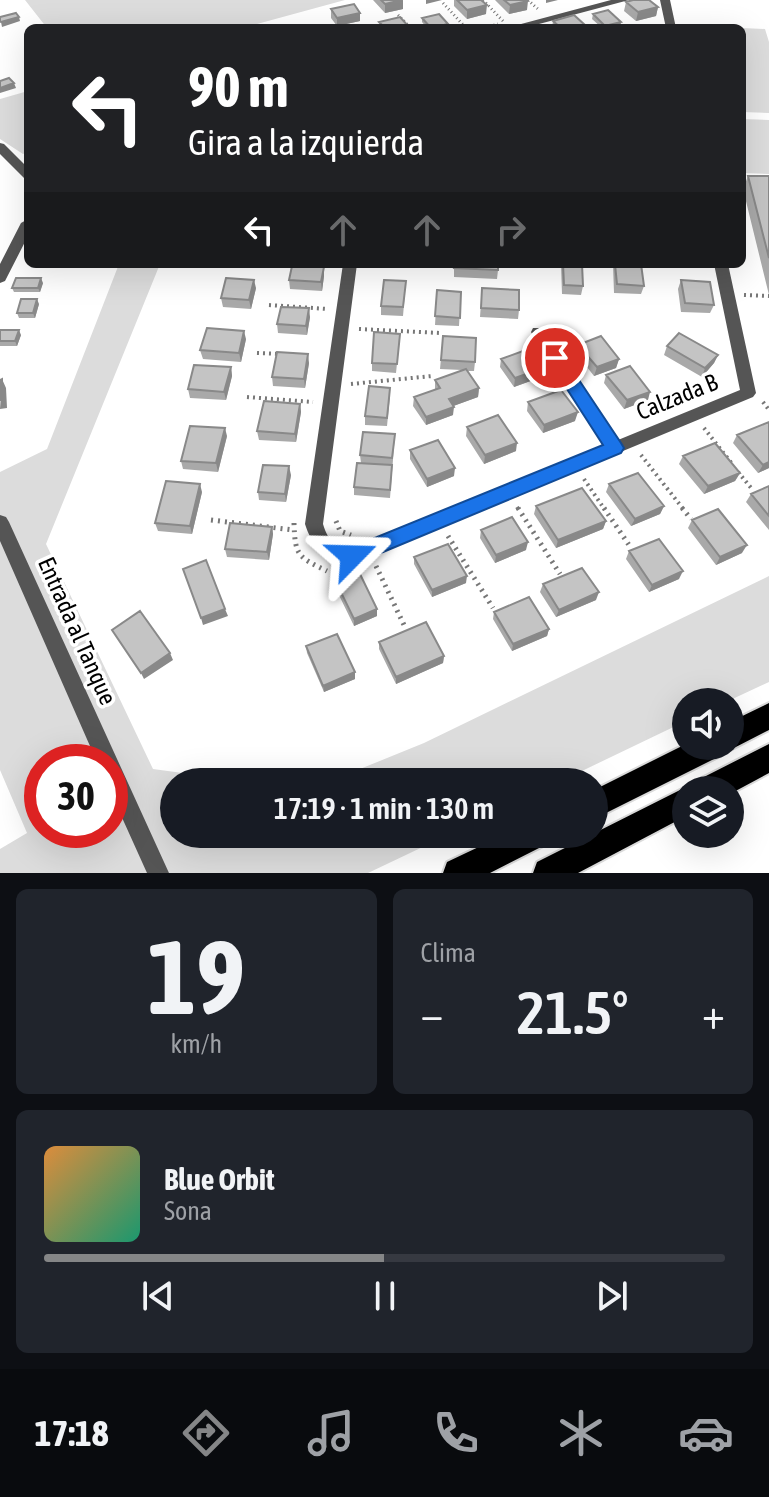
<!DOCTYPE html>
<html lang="es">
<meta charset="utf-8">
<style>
:root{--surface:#171b24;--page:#20242c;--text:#f1f3f6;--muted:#9ea1a6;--line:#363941;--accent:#858687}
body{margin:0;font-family:"Asap Condensed",sans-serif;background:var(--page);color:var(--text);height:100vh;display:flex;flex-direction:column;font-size:30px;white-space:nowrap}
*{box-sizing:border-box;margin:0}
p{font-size:26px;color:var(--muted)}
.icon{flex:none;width:44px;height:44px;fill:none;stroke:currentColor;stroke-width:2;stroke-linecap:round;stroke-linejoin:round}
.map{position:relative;height:873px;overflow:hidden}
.side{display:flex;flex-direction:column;gap:16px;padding:16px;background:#0d0f14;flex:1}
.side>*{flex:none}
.banner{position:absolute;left:24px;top:24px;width:722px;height:244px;border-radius:12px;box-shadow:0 8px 32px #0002;background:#202124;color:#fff;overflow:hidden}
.tools{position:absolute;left:672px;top:688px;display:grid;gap:16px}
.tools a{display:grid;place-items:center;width:72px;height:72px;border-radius:50%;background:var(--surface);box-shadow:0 8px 32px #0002;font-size:40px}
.speed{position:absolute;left:24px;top:744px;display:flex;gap:16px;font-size:40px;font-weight:700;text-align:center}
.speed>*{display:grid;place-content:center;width:104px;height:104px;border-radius:50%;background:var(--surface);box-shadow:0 8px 32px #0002;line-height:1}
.speed .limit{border:12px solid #d22;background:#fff;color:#111}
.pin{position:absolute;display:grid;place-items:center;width:68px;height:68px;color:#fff;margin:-34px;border:4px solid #fff;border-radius:50%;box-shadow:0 2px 8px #0007}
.me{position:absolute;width:88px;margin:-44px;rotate:68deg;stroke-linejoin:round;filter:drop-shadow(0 0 6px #0008)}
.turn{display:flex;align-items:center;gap:28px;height:168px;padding:0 32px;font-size:36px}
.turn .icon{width:104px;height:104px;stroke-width:2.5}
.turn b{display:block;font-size:56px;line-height:68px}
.lanes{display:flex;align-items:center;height:76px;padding:0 32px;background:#0003;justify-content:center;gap:40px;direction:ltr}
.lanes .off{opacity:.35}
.big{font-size:60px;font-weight:600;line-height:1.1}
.side .widget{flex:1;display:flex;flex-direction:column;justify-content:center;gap:12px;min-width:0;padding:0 28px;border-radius:12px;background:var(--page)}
.side .dial{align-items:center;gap:0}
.dial b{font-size:104px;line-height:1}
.song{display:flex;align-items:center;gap:24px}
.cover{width:96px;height:96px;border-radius:12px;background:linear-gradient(135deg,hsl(30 70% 55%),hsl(160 70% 35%))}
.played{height:8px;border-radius:4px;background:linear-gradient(90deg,var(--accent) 50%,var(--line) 50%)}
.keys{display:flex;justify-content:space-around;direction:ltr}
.heat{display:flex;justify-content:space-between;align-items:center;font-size:44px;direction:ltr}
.side .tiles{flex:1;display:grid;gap:16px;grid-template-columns:1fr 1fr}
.widget:last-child{grid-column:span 2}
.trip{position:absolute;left:160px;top:768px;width:448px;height:80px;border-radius:40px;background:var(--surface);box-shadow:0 8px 32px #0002;font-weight:600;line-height:80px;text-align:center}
.dock{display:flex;height:128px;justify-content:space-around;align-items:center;background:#090b0e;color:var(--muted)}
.dock .icon{width:56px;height:56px}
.dock .current{color:var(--accent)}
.dock b{font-size:36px;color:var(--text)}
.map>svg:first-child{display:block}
.green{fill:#dcdcdc;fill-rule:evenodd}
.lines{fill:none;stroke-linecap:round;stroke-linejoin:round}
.trunk-casing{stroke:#dbdbdb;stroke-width:4}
.path-far2{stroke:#777;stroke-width:3;stroke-dasharray:1 3;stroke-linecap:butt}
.path-far1{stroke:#777;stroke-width:4;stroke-dasharray:2 4;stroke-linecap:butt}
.path{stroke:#777;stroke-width:5;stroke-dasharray:2 5;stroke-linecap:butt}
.minor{fill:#555;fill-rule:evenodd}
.trunk{fill:#000;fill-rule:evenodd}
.wall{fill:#a9a9a9}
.shaded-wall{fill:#898989}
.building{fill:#c4c4c4;stroke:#898989;stroke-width:2}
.route{fill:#1a73e8;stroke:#114b97;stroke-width:2}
.labels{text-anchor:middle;stroke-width:7;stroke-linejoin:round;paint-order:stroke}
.street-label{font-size:24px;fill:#000;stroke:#fff}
</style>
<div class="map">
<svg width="769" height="873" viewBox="0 0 769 873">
<rect width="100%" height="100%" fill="#fff"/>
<path class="green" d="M25 0H345L257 24 255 28H47Z
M742 28 765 29 769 42V113L742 112Z
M28 91V152L23 154 0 139V99Z
M742 119 769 120V174L742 173Z
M119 264H160L46 544 153 769 249 782H174V834H450L368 873H0V849L27 833 0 770V472L47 449ZM42 762H110V830H42Z
M769 576V682L726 702H686V721L559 782H328L424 743Z"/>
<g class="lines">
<defs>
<path id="trunk" d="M769 703V730L730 750 723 747 720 756 594 819V790L686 744V746H730V722Z
M769 744V773L730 794V790H694L698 780Z
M686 787 694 790H686V816L578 873H533L537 862Z
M506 834H552L547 844 490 873H443L447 862Z"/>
</defs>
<use href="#trunk" class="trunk-casing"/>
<path class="path-far2" d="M483 0 503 21
M528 0 538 9
M443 3 466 28
M398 15 411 28
M482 28 498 24"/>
<path class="path-far1" d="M744 295 769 296
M269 305 328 309
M359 329 440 333
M257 353 282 354
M351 384 432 376
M247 397 313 402
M763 402 769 410
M704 428 733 465
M641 455 684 510
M738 472 752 489
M584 479 605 510
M517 507 519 510"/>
<path class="path" d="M518 508 560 574
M604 508 629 545
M682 508 691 519
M211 520 293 530
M336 521 340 531 351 535
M294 523C295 556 298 557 327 571
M448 536 493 608
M376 566 404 625"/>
<path class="minor" d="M611 0H629L524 28H506Z
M660 0H670L676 28H666Z
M0 143 4 144 28 168V179L24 178 0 154Z
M28 219V236L5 281 0 283V264L21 223Z
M343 264H357L323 524C328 541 334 545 352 548L604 445 533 336 531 332 533 328H543L618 440 740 390 714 264H728L756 393 753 397 358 561C331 571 312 547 305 524Z
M0 515 6 517 9 522 169 873H147L110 791V762H97L0 541Z"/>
<use href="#trunk" class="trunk"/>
</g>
<path class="wall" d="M373 0H403V9L385 13Z
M454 0H481L486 14 467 19 454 6Z
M495 0H527V10L509 14Z
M626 2 658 7 656 16 636 21 624 11Z
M331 9 360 13V21L337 26 331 18Z
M593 14 621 22 620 26 613 28H602L592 19Z
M422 18 448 28H427L422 22Z
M553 21 586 26 585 28H552Z
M748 176H769V295L743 189Z
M37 264H66V266H37Z
M228 264H257L256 268 228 266Z
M454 264 498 270 497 279 454 277Z
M561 264H582L583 286 581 295 562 294Z
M613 264H641L644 286 641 294 614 293Z
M650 264H704V266H650Z
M324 267V276L322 291 290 289 289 280Z
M681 280 714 305 710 313 681 312 678 289Z
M406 281 403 316 381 315V306Z
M43 283 40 292H14L12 288Z
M256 288 251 309 223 307 221 298Z
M482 288 519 310 518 319 480 317Z
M437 290 461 292 459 326 435 325Z
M39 304 35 318H19L17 313Z
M310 317 307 335 278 333 277 324Z
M0 330 21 335 17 346H0Z
M400 334 396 373 372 371V363Z
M443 336 475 362 474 371H467L479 388 478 397 453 406V415L426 425 413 406 414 397 435 390V380L462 370 440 369Z
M246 339 241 362 203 359 200 350Z
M578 345 619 359 616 368 594 376 576 353Z
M667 346 718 355 714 363 702 377 664 355Z
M501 359 549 366 547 375 514 387 500 367Z
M309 363 305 388 273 386 272 377Z
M231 367 232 376 226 400 190 398 188 389Z
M606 375 648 400 624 409 604 383Z
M390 396 387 426 365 425V416Z
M528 402 575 421 543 433 527 411Z
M300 404 301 412 296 442 259 440 257 431Z
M769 422V468L758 473 733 443 737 435Z
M467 427 516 451 484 464 466 436Z
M395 434 390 498 354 495V487L361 463 360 455Z
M227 436 218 472 183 469 181 461Z
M410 450 454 476 427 487 410 459Z
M683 456 740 473 735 481 704 494 679 464Z
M291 475 286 502 259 500 258 492Z
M609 484 664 506 660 514 631 526 606 492Z
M769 486V530L746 502 751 494Z
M202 492 192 534 158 531 155 523Z
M536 506 606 521 603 529 556 548 534 514Z
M692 520 742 553 716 565 688 528Z
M272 527 273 534 269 560 227 557 225 549Z
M481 530 526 550 495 563 480 538Z
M629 551 679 579 649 592 626 559Z
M414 557 466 583 432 597 414 564Z
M336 582 377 609V616L354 626 336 589Z
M543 584 596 600 556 617 540 592Z
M494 612 549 629 547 636 512 651 493 619Z
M379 642 444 656 443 663 396 684 379 649Z
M306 646 355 672V679L324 692 307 653Z"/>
<path class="shaded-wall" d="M403 0V9L385 13V4Z
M426 0H442L426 4Z
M546 0H558L546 3Z
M528 1 527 10 509 14 510 5Z
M487 5 486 14 467 19V10Z
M658 7 656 16 636 21 638 12Z
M360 13V21L337 26V18Z
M19 17 20 21 2 27 1 22Z
M621 22 620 26 605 28V26Z
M448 24V28H431Z
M14 83 16 88 0 93V88Z
M324 267V276L322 291 321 282Z
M41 278 43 283 40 292 38 288Z
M254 280 256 288 251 309 249 300Z
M37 299 39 304 35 318 33 313Z
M309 308 310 317 307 335 306 326Z
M19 330 21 335 17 346 15 341Z
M244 331 246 339 241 362 239 353Z
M308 354 309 363 305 388 304 379Z
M718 355 714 363 702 377 705 368Z
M619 359 616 368 594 376 597 367Z
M549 366 547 375 514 387 515 378Z
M231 367 232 376 226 400 224 392Z
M2 379 6 388 7 408 0 409Z
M479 388 478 397 448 408 449 399Z
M650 392 648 400 624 409 627 400Z
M300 404 301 412 296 442 295 434Z
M454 407 453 415 426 425V417Z
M578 412 575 421 543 433 544 425Z
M225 428 227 436 218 472 216 463Z
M517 443 516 451 484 464 485 455Z
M769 462V468L758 473 763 465Z
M289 466 291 475 286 502 285 494Z
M455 468 454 476 427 487V479Z
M740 473 735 481 704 494 708 486Z
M200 484 202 492 192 534 190 526Z
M664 506 660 514 631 526 635 519Z
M606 521 603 529 556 548 558 540Z
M272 527 273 534 269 560 267 552Z
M528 542 526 550 495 563 496 555Z
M747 545 742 553 716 565 720 557Z
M683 571 679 579 649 592 652 585Z
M467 576 466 583 432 597V590Z
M599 592 596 600 556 617 559 610Z
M225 609 228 616 203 625 201 618Z
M377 609V616L354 626V619Z
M549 629 547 636 512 651 513 644Z
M170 653 173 660 144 679 141 673Z
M444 656 443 663 396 684V677Z
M355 672V679L324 692 323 686Z"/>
<path class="building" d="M381 0H402L385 4Z
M457 0H481L487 5 467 10Z
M504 0H527L528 1 510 5Z
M633 0H649L658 7 638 12 626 2Z
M354 4 360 13 337 18 331 9Z
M608 10 621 22 605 26 593 14Z
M16 13 19 17 1 22 0 21V17Z
M439 14 448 24 431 28 422 18Z
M574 15 586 26 576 28H561L553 21Z
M400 17 410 28H385L379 22Z
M9 78 14 83 0 88V81Z
M748 176H769V258Z
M455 264H498V270L454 268Z
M563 264H582L583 286 564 285Z
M615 264H641L644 286 617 284Z
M292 266 324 267 321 282 289 280Z
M16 278H41L38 288H12Z
M226 278 254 280 249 300 221 298Z
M384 280 406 281 403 307 381 306Z
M681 280 710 282 714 305 685 303Z
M482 288 519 290V310L481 308Z
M437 290 461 292 460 318 435 316Z
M21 299H37L33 313H17Z
M281 307 309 308 306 326 277 324Z
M207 328 244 331 239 353 200 350Z
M0 330H19L15 341H0Z
M374 332 400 334 397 364 372 363Z
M679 333 718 355 705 368 667 346Z
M443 336 476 338 475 362 441 360Z
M601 336 619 359 597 367 578 345Z
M534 347 549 366 515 378 501 359Z
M277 352 308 354 304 379 272 377Z
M194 365 231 367 224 392 188 389Z
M630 366 650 392 627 400 606 375Z
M466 369 479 388 449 399 454 407 426 417 414 397 440 388 435 380Z
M2 379V400H0V380Z
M369 386 390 388 387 418 365 416Z
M561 390 578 412 544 425 528 402Z
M264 401 300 404 295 434 257 431Z
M498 415 517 443 485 455 467 427Z
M769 422V462L763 465 737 435Z
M190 426 225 428 216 463 181 461Z
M363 432 395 434 392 458 360 455Z
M438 440 455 468 427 479 410 450Z
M715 443 740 473 708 486 683 456Z
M357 463 392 465 390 490 354 487Z
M263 465 289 466 285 494 258 492Z
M638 473 664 506 635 519 609 484Z
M166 481 200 484 190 526 155 523Z
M769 486V516L751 494Z
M582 488 606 521 558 540 536 506Z
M718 509 747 545 720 557 692 520Z
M512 517 528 542 496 555 481 530Z
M230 523 272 527 267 552 225 549Z
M659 539 683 571 652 585 629 551Z
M448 544 467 576 432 590 414 557Z
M206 560 225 609 201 618 183 569Z
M582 568 599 592 559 610 543 584Z
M359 572 377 609 354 619 336 582Z
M529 597 549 629 513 644 494 612Z
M140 611 170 653 141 673 112 630Z
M426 622 444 656 396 677 379 642Z
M337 634 355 672 323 686 306 646Z"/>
<path class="route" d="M555 351 561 353 621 443 624 448 621 453 359 562 352 565 345 562 342 556 345 550 603 445 547 358Z"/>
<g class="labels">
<g class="street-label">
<text transform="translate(677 397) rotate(-22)" y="8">Calzada B</text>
<text transform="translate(77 631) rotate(66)" y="8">Entrada al Tanque</text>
</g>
</g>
</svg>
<div class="tools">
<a><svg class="icon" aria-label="sound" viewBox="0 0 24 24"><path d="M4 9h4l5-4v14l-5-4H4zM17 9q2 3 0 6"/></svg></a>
<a><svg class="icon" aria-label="layers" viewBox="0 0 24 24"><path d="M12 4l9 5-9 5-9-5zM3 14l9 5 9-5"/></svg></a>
</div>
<div class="speed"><div class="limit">30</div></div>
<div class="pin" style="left:555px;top:358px;background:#d93025"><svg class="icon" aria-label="arrive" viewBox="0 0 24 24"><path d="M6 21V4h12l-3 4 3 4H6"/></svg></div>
<svg class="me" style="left:352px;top:556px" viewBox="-20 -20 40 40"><path d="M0-17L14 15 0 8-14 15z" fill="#1a73e8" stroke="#fff" stroke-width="4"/></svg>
<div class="trip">17:19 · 1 min · 130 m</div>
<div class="banner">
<div class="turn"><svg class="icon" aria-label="left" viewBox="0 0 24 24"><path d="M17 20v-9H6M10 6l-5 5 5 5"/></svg><div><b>90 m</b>Gira a la izquierda</div></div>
<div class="lanes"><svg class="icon" aria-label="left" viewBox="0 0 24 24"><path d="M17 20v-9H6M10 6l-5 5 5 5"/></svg><svg class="icon off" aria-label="ahead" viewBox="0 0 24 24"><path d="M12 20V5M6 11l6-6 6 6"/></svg><svg class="icon off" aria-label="ahead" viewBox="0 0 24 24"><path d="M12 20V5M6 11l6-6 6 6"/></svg><svg class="icon off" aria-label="right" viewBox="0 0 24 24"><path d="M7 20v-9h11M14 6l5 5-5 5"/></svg></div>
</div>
</div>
<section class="side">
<div class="tiles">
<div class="widget dial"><b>19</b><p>km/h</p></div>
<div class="widget"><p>Clima</p>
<div class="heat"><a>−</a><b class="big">21.5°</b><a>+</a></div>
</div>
<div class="widget">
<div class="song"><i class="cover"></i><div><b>Blue Orbit</b><p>Sona</p></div></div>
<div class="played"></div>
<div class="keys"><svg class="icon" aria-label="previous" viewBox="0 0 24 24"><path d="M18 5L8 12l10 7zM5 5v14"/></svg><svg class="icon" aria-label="pause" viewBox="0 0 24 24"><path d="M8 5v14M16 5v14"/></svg><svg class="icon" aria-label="next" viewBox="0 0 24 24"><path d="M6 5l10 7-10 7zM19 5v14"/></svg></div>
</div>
</div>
</section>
<nav class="dock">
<b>17:18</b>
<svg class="icon current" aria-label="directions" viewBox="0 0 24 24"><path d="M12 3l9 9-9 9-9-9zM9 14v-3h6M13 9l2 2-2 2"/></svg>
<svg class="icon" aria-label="music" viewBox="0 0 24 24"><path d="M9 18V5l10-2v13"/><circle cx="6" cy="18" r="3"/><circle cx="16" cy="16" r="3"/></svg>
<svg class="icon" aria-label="phone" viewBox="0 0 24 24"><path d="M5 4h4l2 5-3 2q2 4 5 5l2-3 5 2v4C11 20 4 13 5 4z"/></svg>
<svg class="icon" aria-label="climate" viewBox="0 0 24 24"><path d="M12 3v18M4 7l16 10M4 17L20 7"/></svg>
<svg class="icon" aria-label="car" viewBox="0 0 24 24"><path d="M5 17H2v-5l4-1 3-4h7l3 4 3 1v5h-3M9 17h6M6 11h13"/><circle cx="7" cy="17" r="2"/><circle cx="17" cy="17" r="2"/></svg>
</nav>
